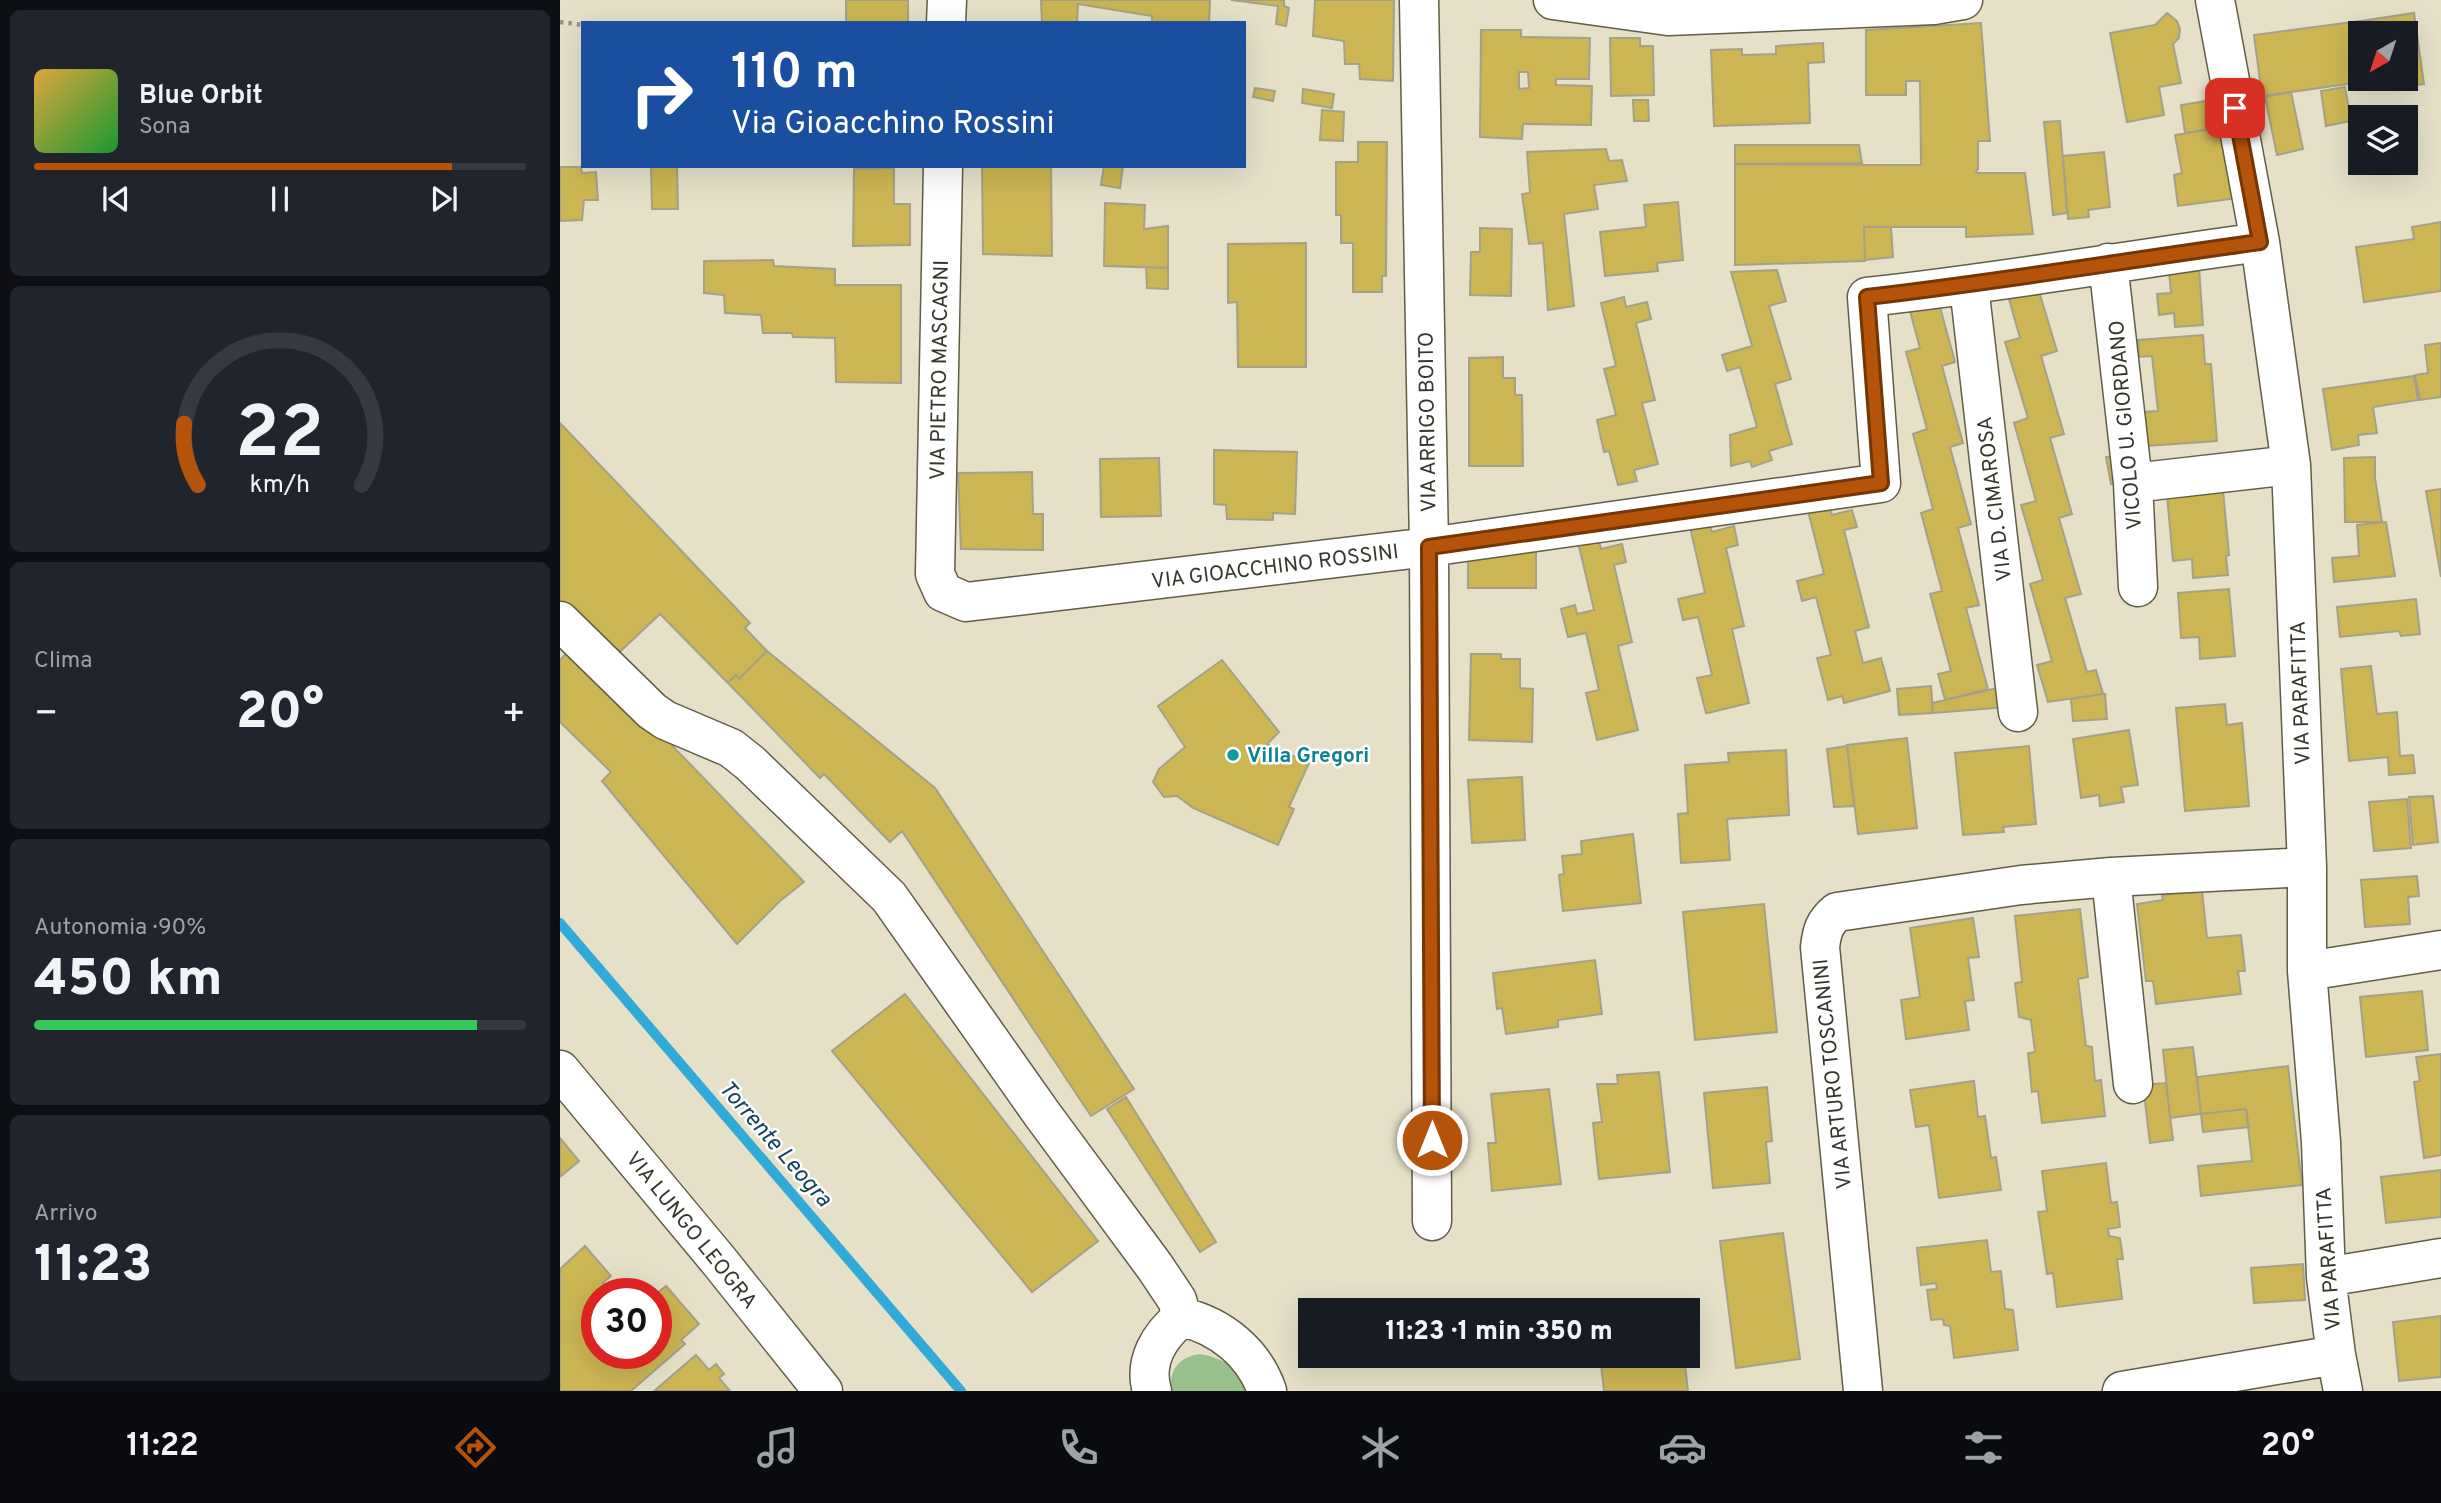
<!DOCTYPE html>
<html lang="it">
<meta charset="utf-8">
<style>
:root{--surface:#171b24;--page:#20242c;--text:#f1f3f6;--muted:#9ea1a6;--line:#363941;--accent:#b45309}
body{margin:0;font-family:Overpass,sans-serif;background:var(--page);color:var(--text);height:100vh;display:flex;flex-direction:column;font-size:26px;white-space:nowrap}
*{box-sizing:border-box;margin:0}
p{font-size:23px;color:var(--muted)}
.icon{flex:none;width:38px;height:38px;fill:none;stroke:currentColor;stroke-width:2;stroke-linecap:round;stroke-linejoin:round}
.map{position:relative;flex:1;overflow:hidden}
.details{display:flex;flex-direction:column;gap:10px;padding:10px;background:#0d0f14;width:560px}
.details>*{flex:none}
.top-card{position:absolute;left:21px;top:21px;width:665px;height:147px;border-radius:0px;box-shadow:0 7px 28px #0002;background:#1a4fa0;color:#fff;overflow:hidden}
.needle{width:46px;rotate:219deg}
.buttons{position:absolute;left:1788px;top:21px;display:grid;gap:14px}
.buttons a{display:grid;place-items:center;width:70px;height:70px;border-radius:0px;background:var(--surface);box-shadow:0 7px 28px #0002;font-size:35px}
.speed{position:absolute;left:21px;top:1278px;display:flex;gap:14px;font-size:35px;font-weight:700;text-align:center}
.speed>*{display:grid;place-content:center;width:91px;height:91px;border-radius:50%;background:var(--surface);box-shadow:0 7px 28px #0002;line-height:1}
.speed .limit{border:10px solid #d22;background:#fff;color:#111}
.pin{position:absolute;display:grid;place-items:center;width:60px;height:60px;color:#fff;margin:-30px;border-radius:14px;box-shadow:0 4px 10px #0006}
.me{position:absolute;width:77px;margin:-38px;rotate:0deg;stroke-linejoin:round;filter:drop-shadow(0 0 5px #0008)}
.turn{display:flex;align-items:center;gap:24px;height:147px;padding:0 35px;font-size:32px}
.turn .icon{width:91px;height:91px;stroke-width:2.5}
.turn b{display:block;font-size:49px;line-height:60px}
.big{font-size:52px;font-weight:800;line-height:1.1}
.details .tile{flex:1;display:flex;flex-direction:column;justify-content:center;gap:10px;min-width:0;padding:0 24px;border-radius:10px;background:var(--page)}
.details .dial{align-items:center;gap:0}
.dial svg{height:182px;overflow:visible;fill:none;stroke:var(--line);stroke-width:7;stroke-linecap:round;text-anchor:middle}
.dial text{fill:var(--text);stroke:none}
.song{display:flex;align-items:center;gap:21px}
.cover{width:84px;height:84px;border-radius:10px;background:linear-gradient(135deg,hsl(40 70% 55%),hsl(130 70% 35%))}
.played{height:7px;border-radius:4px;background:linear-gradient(90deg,var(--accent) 85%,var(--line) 85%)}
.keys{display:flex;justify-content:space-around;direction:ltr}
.heat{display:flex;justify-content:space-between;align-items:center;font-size:38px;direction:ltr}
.charge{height:10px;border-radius:5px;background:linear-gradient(90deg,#34c759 90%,var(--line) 0)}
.trip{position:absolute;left:738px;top:1298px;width:402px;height:70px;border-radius:0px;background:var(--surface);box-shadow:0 7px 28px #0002;font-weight:800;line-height:70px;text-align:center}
.tabs{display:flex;height:112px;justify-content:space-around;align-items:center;background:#090b0e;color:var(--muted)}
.tabs .icon{width:49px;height:49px}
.tabs .on{color:var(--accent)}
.tabs b{font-size:32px;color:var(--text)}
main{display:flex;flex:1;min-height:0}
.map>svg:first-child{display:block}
.green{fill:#98c08b}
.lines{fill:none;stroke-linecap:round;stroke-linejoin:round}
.stream{stroke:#32aad9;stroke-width:10}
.building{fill:#ccb653;stroke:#a5a088;stroke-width:2;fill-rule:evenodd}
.minor-casing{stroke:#625d47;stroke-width:41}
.path{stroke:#979481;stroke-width:4.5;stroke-dasharray:3.5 5;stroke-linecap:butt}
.minor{stroke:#fff;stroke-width:38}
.route-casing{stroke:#753606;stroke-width:18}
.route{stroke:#b45309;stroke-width:12}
.culture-dot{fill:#0f9aa8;stroke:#fff;stroke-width:2.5}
.labels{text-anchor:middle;stroke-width:5;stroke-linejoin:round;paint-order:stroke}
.street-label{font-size:21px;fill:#38362c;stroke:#fff}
.culture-label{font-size:21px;font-weight:bold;fill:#0d838f;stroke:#fff;text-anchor:start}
.water-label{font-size:23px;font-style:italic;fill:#124357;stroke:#fff}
</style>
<main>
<section class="details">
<div class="tile">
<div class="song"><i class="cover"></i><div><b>Blue Orbit</b><p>Sona</p></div></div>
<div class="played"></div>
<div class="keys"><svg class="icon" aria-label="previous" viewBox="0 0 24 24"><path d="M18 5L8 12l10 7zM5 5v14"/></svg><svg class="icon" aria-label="pause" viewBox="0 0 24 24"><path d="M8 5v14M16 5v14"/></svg><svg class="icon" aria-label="next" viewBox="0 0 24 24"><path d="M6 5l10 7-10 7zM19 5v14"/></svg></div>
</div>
<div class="tile dial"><svg viewBox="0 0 100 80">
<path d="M14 69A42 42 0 1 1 86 69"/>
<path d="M14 69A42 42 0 0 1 8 42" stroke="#b45309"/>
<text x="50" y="56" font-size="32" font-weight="700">22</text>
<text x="50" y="72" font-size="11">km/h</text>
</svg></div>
<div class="tile"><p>Clima</p>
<div class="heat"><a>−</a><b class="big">20°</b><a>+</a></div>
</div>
<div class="tile"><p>Autonomia · 90%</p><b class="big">450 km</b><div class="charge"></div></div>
<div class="tile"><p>Arrivo</p><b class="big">11:23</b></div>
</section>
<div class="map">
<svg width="1881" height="1391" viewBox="0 0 1881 1391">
<rect width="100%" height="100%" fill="#e5e0c7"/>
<path class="green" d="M640 1354C667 1359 675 1368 688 1391H611C609 1369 619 1357 640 1354Z"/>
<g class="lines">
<path class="stream" d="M0 923 401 1391"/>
</g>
<path class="building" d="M286 0H348V23H286Z
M481 0H650L649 23H592V16L518 4 517 23H482Z
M671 0H724V6L729 8 726 26 716 24 718 6Z
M755 0H834L833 81 800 79 799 64H785L784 41 753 36Z
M1607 13 1617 21 1620 29 1619 38 1613 44 1621 83 1599 87 1604 115 1567 122 1550 33 1595 25Z
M1854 13 1864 84 1835 87 1834 79H1846V33H1809L1807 20Z
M1807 20 1809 33H1801V79L1816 80 1702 96 1694 35Z
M1421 23 1430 141H1418V169L1416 171 1417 173H1465L1473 234 1406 237V227H1304L1305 261 1175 265V164L1361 165 1360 81H1346V95H1306V30Z
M921 30H961V37L1030 38 1029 79H996V85L1032 86 1031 125 963 124 962 139 920 137ZM959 72H968L969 88 959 89Z
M1050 38H1080V46H1093L1094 95 1051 96Z
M1263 43 1264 62 1248 63 1250 123 1154 126 1151 50 1182 49V55L1216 54V46Z
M1785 87 1791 121 1766 126 1761 91Z
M695 88 715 91 713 101 693 97Z
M743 89 774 94 772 108 742 103Z
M1731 92 1743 149 1717 155 1705 97Z
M1073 100H1088L1089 121H1074Z
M1652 100 1656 128 1625 133 1621 105Z
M762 110 784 112 783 141 760 140Z
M1500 121 1507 213 1493 215 1484 122Z
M1684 124 1694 196 1618 206 1614 175 1622 173 1615 135Z
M798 142H827L826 276H822V292H793V243H781V215H776V162H798Z
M1175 145H1299L1302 163 1175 164Z
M1046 149 1049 161 1062 160 1067 181 1034 185 1038 209 1004 214 1014 306 988 310 983 243 969 244 962 194 970 193 967 152Z
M1544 152 1550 207 1528 210 1529 217 1508 219 1503 156Z
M117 166 118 209H92L91 167 61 166Z
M422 166H491L492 256 423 254Z
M544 166H563L560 188 541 185Z
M0 167H21L22 173 36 172 38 200H24L22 220 0 221Z
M334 168V204H350V245L293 246 294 169Z
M1118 202 1123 260 1097 263 1098 271 1045 276 1040 232 1086 227 1084 205Z
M545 203 585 205 584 229 608 226V268L544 266Z
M1881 222V291L1804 302 1796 247 1854 239 1852 227Z
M1304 227H1331L1333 257 1305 260Z
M920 228 952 229 951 296 910 295 911 252H920Z
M746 243V367H678L677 302 668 303V244Z
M213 260 214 266 275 269V285H341V383L276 382 275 338 233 337 232 333H203L201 315 165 313 164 295 144 293V261Z
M586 267 608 268V289L587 288Z
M1639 268 1643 325 1615 327 1614 313 1599 315 1597 294 1611 293 1609 271Z
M1217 270 1226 301 1209 306 1231 379 1215 384 1232 444 1209 451 1212 460 1192 467 1190 461 1171 466 1170 435 1197 427 1180 367 1167 371 1162 355 1192 346 1171 272Z
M1371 274 1395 362 1382 366 1403 443 1390 447 1411 524 1398 528 1419 605 1406 608 1428 689 1385 700 1378 674 1391 671 1370 594 1382 591 1361 513 1373 509 1353 434 1367 429 1346 352 1360 348 1342 282Z
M1442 274 1475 278 1497 351 1481 356 1504 434 1490 438 1512 514 1499 518 1521 594 1505 598 1527 672 1536 670 1543 694 1488 702 1477 665 1492 661 1470 584 1483 580 1461 505 1476 501 1454 423 1468 418 1445 342 1460 338Z
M1064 297 1066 307 1087 302 1091 319 1076 323 1095 400 1082 403 1098 464 1074 470 1077 481 1058 485 1049 451 1044 452 1037 420 1056 415 1044 369 1056 366 1041 303Z
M1643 335 1645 364H1651L1657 441 1587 446 1584 412 1598 411 1592 356 1579 357 1578 340Z
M1881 343V397L1860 400 1855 375 1868 373 1865 345Z
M943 357V378H955V395H962L963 466H909V358Z
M1854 376 1858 400 1813 407 1817 433 1798 435 1799 445 1772 450 1763 389Z
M0 423 190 623 185 628 207 651 179 679 176 675 168 683 100 614 49 662 0 610Z
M654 450 737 452 735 514 713 513V520L667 519 666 505 654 504Z
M1560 455 1564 482 1551 484 1546 457Z
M1815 457V478L1822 522H1785L1784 458Z
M599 458 601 516 541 517 540 459Z
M472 472 473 514H483V550L401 549 398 473Z
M1881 489V577L1866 491Z
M1663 490 1669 555 1666 556 1668 575 1633 578 1632 559 1613 561 1607 495Z
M1268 502 1272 515 1292 510 1297 527 1284 530 1309 627 1295 631 1303 663 1321 658 1330 691 1284 703 1282 696 1268 700 1257 658 1271 655 1256 597 1242 601 1237 581 1264 574 1247 507Z
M1149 522 1152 532 1174 526 1178 545 1166 548 1184 626 1172 629 1189 703 1148 713H1146L1137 678 1152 675 1138 617 1123 620 1118 599 1145 593 1130 527Z
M1826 522 1835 576 1774 582 1772 558 1799 556 1797 525Z
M1038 537 1041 549 1062 544 1066 562 1054 565 1072 642 1058 646 1078 730 1037 740 1026 693 1039 690 1026 633 1008 637 1001 609 1015 605 1017 614 1034 610 1018 542Z
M908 551H976V588H908Z
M1669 589 1675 656 1640 659 1639 637 1621 638 1618 593Z
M1856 599 1860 634 1841 636 1839 631 1780 637 1777 607Z
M15 645 244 882 220 901 177 944 42 781 51 772 0 722V660Z
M207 651 375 788 574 1089 531 1116 342 831 330 842 264 774 260 778 168 683 176 675 179 679Z
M911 654H941V659H960V688L973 689 972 742 909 740Z
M662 660 719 732 707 744 749 763 729 807 734 809 718 845 633 808 617 796 604 797 593 782 599 769 625 747 598 706Z
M1811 666 1817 714 1837 712 1840 756 1853 755 1855 773 1829 775 1828 757 1789 761 1781 669Z
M1371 686 1373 713 1339 715 1337 689Z
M1442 687 1447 707 1373 713 1372 703Z
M1543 694H1545L1547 719 1513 721 1511 699Z
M1665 704 1667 725 1682 723 1689 806 1625 811 1616 708Z
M1569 730 1578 785 1561 787 1564 802 1540 806 1539 795 1521 798 1513 739Z
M1347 738 1357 828 1298 834 1287 745Z
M1287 746 1294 806 1274 807 1267 749Z
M1469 746 1476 824 1443 827 1444 832 1403 835 1395 753Z
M1226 750 1229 815 1167 819 1170 860 1121 863 1118 814 1128 813 1125 765 1169 762 1168 753Z
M962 777 965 840 912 843 908 780Z
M1873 796 1878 842 1853 845 1849 797Z
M1847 799 1851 848 1814 851 1809 802Z
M1073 834 1081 903 1003 911 999 875 1004 874 1002 856 1022 854 1021 841Z
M1857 876 1859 896 1848 897 1850 924 1805 927 1801 880Z
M1642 890 1647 938 1681 935 1685 971H1678L1681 994 1596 1004 1593 981H1586L1577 904 1603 900 1602 895Z
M1204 904 1217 1032 1135 1040 1123 912Z
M1520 909 1528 977 1518 979 1526 1046 1532 1047 1535 1081 1541 1080 1545 1116 1482 1123 1478 1091 1472 1092 1468 1053 1475 1052 1471 1020 1459 1017 1455 983 1462 982 1455 916Z
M1413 918 1419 957 1408 958 1414 1000 1405 1001 1409 1030 1346 1039 1341 1000 1360 997 1350 928Z
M1035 960 1042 1014 998 1020V1027L946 1034 942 1008 937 1009 933 973Z
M1862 991 1868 1050 1806 1057 1800 997Z
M345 994 538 1241 472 1292 272 1051Z
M1633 1047 1641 1114 1610 1118 1603 1050Z
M1881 1054V1155L1864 1158 1854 1082 1860 1081 1856 1057Z
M1728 1066 1742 1185 1641 1196 1638 1166 1692 1161 1686 1109 1641 1114 1637 1077Z
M1099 1072 1110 1172 1039 1179 1033 1123 1042 1122 1037 1084H1058L1057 1075Z
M1414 1081 1418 1117 1425 1116 1431 1158 1436 1157 1441 1190 1379 1198 1369 1125 1356 1127 1350 1090Z
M1606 1083 1613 1140 1590 1143 1583 1085Z
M1207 1087 1212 1141 1206 1142 1210 1183 1153 1188 1144 1093Z
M989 1089 1001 1184 932 1191 928 1143H936L931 1094Z
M566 1097 656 1242 640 1252 547 1109Z
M1686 1109 1689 1127 1643 1132 1641 1114Z
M0 1138 19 1161 0 1177Z
M1546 1163 1551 1203 1557 1202 1560 1227 1548 1229 1549 1236 1560 1238 1563 1259H1557L1562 1299 1497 1307 1493 1273 1487 1274 1478 1212 1487 1211 1482 1171Z
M1881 1170V1217L1826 1223 1821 1177Z
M1223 1233 1240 1359 1176 1368 1160 1241Z
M1427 1240 1431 1272 1441 1271 1445 1309 1453 1310 1458 1350 1394 1358 1390 1326 1384 1325 1383 1319 1371 1320 1367 1290 1377 1289 1376 1283 1361 1285 1357 1248Z
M25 1246 51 1276 43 1283 48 1293H37V1353H96V1294L106 1286 139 1324 121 1340 125 1344 71 1391H0V1269Z
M1743 1264 1745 1300 1694 1303 1691 1268Z
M779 1301 783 1311H756Z
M1881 1316V1377L1839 1381 1833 1322Z
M136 1355 149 1370 156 1364 164 1374 159 1378 170 1391H94Z
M1040 1356H1124L1128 1391H1044Z"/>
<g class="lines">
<defs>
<path id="minor" d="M859 0 869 547 872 1221
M993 0 1108 16 1374 5 1403 0
M1655 0 1700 242 1731 465 1747 867V971L1761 1142 1766 1277 1776 1355 1783 1391
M386 23 387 0
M383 166 375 574 383 592 406 602 869 547 1321 483 1307 297C1438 283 1569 260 1700 242
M1548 263 1573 483 1578 587
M1409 286 1458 712
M1573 483 1731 465
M0 621 92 711 105 720 171 748 190 763 329 897 482 1114 595 1267 617 1300 622 1317
M1551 877 1573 1084
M1747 971 1881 950
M0 1070 159 1261 263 1391
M1766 1277 1881 1258
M622 1317C661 1326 694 1353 707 1391
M592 1391C583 1361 600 1335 622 1317
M1303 1391 1260 947C1262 931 1264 923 1277 912L1461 885 1551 877 1747 867
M1562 1391 1776 1355"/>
</defs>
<use href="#minor" class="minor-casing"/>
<path class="path" d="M0 22 23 25"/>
<use href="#minor" class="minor"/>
</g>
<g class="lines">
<defs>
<path id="route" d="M872 1140 869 547 1321 483 1307 297C1438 282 1569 260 1700 242L1675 108"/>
</defs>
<use href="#route" class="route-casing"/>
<use href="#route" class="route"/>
</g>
<circle class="culture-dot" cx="673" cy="755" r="7"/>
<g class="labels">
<g class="street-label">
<text transform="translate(379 370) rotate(-89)" y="7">VIA PIETRO MASCAGNI</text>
<text transform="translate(867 422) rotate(-91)" y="7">VIA ARRIGO BOITO</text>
<text transform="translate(1565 425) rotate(-95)" y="7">VICOLO U. GIORDANO</text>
<text transform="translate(1434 499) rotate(-97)" y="7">VIA D. CIMAROSA</text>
<text transform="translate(715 566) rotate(-7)" y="7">VIA GIOACCHINO ROSSINI</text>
<text transform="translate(1740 693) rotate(-92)" y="7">VIA PARAFITTA</text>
<text transform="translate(1272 1074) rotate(-96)" y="7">VIA ARTURO TOSCANINI</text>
<text transform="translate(132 1230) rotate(51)" y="7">VIA LUNGO LEOGRA</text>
<text transform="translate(1768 1259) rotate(-94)" y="7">VIA PARAFITTA</text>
</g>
<g class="culture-label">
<text x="687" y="762">Villa Gregori</text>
</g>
<g class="water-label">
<text transform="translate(216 1143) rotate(49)" y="8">Torrente Leogra</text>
</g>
</g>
</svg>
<div class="buttons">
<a><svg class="needle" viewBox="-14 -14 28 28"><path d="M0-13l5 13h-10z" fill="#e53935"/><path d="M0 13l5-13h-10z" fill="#9ea1a6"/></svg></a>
<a><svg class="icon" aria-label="layers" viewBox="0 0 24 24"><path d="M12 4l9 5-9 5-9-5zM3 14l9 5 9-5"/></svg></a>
</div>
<div class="speed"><div class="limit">30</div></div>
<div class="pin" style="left:1675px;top:108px;background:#d93025"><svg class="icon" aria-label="arrive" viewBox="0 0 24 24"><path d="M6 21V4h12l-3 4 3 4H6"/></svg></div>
<svg class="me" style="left:872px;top:1140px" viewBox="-20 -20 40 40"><circle r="17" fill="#b45309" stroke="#fff" stroke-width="3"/><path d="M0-11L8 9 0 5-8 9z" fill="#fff"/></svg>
<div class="trip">11:23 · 1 min · 350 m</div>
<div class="top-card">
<div class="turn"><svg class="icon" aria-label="right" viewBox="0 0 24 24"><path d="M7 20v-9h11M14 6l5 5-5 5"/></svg><div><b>110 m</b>Via Gioacchino Rossini</div></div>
</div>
</div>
</main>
<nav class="tabs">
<b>11:22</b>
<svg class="icon on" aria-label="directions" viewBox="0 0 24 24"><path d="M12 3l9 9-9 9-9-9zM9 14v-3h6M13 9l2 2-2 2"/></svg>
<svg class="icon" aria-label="music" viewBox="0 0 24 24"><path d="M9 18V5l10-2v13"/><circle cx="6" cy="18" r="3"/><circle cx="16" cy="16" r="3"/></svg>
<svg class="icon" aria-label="phone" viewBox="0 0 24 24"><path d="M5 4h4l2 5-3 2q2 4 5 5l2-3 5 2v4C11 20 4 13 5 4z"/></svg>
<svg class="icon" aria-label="climate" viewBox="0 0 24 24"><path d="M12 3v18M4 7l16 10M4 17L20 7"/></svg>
<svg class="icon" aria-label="car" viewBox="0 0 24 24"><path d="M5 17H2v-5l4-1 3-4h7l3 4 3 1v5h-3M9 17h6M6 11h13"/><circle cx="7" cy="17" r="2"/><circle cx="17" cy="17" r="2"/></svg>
<svg class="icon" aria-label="filters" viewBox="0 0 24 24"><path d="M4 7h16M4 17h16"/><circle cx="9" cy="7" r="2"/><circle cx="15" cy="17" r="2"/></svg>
<b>20°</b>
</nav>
